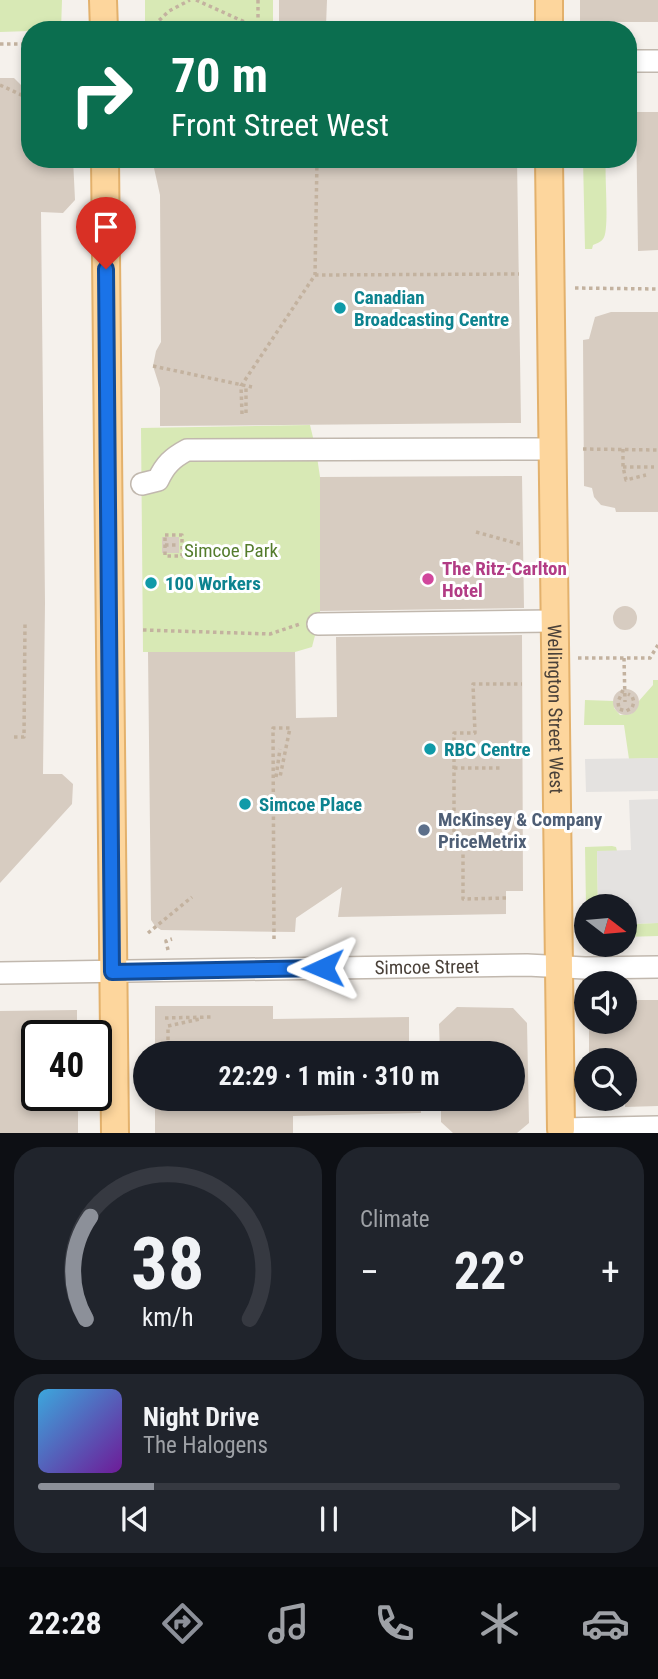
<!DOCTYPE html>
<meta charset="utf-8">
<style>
:root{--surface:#171b24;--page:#20242c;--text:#f1f3f6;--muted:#9ea1a6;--line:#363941;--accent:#8c9099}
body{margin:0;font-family:"Roboto Condensed",sans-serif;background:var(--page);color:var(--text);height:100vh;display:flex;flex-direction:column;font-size:26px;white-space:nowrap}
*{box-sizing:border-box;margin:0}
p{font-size:23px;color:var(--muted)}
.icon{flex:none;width:38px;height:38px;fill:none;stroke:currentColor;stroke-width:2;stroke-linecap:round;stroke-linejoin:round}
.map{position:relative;height:1133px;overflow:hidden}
.side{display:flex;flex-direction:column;gap:14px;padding:14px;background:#0d0f14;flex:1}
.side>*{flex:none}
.top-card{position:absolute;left:21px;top:21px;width:616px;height:147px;border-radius:28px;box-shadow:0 4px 10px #0003;background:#0b6e4f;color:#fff;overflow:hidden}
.needle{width:46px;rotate:106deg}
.tools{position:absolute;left:574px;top:894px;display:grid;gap:14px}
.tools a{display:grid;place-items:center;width:63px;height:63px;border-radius:50%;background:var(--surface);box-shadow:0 4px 10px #0003;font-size:35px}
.speed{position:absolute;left:21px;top:1020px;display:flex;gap:14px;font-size:35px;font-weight:700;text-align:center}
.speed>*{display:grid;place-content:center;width:91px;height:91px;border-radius:50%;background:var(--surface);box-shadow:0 4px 10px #0003;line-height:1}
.speed .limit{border:4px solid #111;border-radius:10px;background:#fff;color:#111}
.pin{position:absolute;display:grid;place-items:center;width:60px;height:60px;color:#fff;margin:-72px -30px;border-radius:50% 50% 50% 0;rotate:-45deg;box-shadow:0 0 7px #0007}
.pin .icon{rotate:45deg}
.me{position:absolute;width:77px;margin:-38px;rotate:269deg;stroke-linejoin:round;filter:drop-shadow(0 0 5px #0008)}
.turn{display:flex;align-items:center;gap:24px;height:147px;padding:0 35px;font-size:32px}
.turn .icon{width:91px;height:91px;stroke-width:2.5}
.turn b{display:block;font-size:49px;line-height:60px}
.big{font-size:52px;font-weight:700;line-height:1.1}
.side .widget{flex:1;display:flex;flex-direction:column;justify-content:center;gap:10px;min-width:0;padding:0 24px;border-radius:28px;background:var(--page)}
.side .dial{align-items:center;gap:0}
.dial svg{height:182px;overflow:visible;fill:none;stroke:var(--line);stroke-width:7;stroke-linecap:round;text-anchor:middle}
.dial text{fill:var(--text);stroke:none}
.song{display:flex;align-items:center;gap:21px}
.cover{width:84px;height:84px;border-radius:10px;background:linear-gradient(135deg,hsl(200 70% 55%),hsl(280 70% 35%))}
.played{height:7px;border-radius:4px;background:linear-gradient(90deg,var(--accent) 20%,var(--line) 20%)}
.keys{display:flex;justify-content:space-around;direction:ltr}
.heat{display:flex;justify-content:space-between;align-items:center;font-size:38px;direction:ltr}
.side .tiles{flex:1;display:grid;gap:14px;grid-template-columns:1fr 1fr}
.widget:last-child{grid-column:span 2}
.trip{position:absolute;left:133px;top:1041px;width:392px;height:70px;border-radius:35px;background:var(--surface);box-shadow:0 4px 10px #0003;font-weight:700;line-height:70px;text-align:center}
.menu{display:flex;height:112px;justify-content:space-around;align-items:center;background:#090b0e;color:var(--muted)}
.menu .icon{width:49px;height:49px}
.menu .active{color:var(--accent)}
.menu b{font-size:32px;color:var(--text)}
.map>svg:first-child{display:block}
.green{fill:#d8e9b5}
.parking{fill:#e4e2e0}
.building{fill:#d7ccc1}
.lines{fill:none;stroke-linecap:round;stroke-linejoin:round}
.minor-casing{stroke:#c1b8ae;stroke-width:24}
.major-casing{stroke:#e3b16c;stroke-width:30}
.path{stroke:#c3b29f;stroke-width:3.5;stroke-dasharray:3.5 3.5;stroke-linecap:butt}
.minor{stroke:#fff;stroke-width:21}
.major{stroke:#fdd69d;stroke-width:26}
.route-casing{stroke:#114b97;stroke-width:18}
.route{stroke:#1a73e8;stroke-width:12}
.culture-dot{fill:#0f9aa8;stroke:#fff;stroke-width:2.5}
.hotel-dot{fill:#d1479c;stroke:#fff;stroke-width:2.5}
.service-dot{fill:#5c6f8a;stroke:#fff;stroke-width:2.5}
.labels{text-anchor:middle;stroke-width:6;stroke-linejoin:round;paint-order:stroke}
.culture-label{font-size:19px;font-weight:bold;fill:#0d838f;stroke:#fff;text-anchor:start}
.park-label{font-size:19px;fill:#547c2c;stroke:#fff}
.hotel-label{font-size:19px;font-weight:bold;fill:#b23c85;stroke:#fff;text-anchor:start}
.street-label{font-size:19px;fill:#4a4139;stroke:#fff}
.service-label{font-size:19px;font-weight:bold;fill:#4e5e75;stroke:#fff;text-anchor:start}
</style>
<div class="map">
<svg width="658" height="1133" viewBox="0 0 658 1133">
<rect width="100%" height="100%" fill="#f5f1ec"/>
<path class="green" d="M0 0H62L61 30 0 32Z
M145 0H273V28L145 30Z
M583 159H606C604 173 610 232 603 239 601 242 597 243 593 245L592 249H585Z
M310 425 316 450 320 477V616L312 647 295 652H143L141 428Z
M653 680H658V758L629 759 624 725H584L585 700 614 701V708L620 715 631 714 638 706V702L653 685Z
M612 846 616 847 617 851 597 852 598 906H586L585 847Z
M658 923V936L625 937V924Z"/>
<path class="parking" d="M658 758V791L586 792 585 759Z
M658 799V923L625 924V906H598L597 851 631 850 629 800Z"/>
<path class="building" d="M279 0H327L326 26H279Z
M580 0H658V22H580Z
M0 78H14L30 94V159H73L75 200 63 213 41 212 45 603 43 774H62L73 784 72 804 0 883Z
M636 112H658V250L638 251Z
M152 159H517L521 423 160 426V388L153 366 156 351 161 342 160 195Z
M611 312H658V512H616L615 508 601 505 594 497 592 488 584 486 583 340 589 339 595 317Z
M522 476 524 608 320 611V477Z
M162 537H179V553H162Z
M613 618a12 12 0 1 1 24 0a12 12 0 1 1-24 0Z
M522 635 523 891H506V914L338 917 342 887 296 918 295 932 161 930 155 926 151 920 148 652H295L296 718 337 717 336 637Z
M613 702a13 13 0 1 1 26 0a13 13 0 1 1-26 0Z
M625 1000H658V1106L625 1107V1060H589V1022H625Z
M155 1006H273V1019L409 1017V1054H155Z
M457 1007 513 1008 527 1023 529 1123 517 1133H453L441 1122V1099H513V1054H440L439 1024Z
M77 1010V1036H37V1096H78V1133H0V1011Z
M155 1099H421V1113L293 1116V1133H155Z"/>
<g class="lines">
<defs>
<g id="minor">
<path d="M628 61H658"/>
<path d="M142 484 158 480C165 465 172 458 187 450L552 449"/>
<path d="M318 624 553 621"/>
<path id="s1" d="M0 973 527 965 585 968 658 967"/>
<path d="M561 1133V1129L658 1127"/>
</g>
<g id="major">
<path d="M103 0 104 30"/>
<path d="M549 0V30"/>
<path d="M105 159 115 1133"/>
<path id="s2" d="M549 159 561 1129"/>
</g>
</defs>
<use href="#minor" class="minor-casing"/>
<use href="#major" class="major-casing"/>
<path class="path" d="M196 0 258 28
M258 0V29
M149 30 169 11 190 0
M0 44H30
M0 85 30 99
M315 275 519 274
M575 288 658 289
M153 366 252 387
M246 413V388
M242 414 241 386 315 275 317 159
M583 449 658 450
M623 449V467L626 480 646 475
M623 467H654
M476 532 523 545
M165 535H182V556H165Z
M165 545H179
M143 630 270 634 300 624
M578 658H650L658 645
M624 658 625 702
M623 690 618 702 619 709 626 711 632 708 634 702 632 696 628 694
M14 737H24L25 622
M454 768H503
M276 777 280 749
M506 898 463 899V840H454V733H475L473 684H522
M148 933 192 897
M274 939 273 728H290L280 777
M168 950 166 941 172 939
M165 1018 211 1017
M168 1026 200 1019
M168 1054V1026"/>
<use href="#minor" class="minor"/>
<use href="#major" class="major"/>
</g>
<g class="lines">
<defs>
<path id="route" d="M106 269 112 972 323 968"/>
</defs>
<use href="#route" class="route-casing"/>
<use href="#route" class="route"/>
</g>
<g class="culture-dot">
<circle cx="340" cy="308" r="7"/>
<circle cx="151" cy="583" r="7"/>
<circle cx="430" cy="749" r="7"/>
<circle cx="245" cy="804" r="7"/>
</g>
<circle class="hotel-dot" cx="428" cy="579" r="7"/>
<circle class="service-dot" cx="424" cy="830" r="7"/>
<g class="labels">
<g class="culture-label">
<text x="354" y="304">Canadian<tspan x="354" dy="22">Broadcasting Centre</tspan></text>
<text x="165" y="590">100 Workers</text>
<text x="444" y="756">RBC Centre</text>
<text x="259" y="811">Simcoe Place</text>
</g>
<g class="park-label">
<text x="231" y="557">Simcoe Park</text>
</g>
<g class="hotel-label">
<text x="442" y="575">The Ritz-Carlton<tspan x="442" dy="22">Hotel</tspan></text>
</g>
<g class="street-label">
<text dy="7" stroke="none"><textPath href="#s2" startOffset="550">Wellington Street West</textPath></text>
<text dy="7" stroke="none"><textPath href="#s1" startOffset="427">Simcoe Street</textPath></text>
</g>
<g class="service-label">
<text x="438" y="826">McKinsey &amp; Company<tspan x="438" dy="22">PriceMetrix</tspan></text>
</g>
</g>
</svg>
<div class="tools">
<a><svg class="needle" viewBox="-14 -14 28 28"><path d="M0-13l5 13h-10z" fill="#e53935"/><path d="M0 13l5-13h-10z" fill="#9ea1a6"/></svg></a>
<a><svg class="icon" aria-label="sound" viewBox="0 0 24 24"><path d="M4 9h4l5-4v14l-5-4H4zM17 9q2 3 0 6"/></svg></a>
<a><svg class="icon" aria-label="search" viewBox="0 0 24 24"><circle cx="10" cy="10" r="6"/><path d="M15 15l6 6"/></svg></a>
</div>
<div class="speed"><div class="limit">40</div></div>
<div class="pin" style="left:106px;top:269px;background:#d93025"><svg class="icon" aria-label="arrive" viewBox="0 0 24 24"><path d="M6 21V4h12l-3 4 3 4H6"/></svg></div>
<svg class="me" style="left:323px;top:968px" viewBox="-20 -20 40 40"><path d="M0-17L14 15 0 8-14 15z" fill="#1a73e8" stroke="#fff" stroke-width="4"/></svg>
<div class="trip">22:29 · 1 min · 310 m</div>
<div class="top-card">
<div class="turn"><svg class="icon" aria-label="right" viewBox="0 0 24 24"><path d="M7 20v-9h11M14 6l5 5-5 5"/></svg><div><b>70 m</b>Front Street West</div></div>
</div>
</div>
<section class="side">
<div class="tiles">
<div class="widget dial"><svg viewBox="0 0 100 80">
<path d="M14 69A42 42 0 1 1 86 69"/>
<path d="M14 69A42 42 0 0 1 16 24" stroke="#8c9099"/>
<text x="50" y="56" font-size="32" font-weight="700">38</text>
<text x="50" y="72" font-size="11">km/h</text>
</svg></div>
<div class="widget"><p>Climate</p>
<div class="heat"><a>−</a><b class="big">22°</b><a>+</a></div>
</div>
<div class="widget">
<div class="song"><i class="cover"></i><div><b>Night Drive</b><p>The Halogens</p></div></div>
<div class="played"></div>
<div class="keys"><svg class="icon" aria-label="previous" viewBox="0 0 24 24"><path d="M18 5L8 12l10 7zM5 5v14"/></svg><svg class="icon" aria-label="pause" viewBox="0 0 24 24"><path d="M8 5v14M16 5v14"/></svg><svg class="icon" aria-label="next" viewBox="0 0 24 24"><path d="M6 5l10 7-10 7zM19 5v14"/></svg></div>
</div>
</div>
</section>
<nav class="menu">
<b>22:28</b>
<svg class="icon active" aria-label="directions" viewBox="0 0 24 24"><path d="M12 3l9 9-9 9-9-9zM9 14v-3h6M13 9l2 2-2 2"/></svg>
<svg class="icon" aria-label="music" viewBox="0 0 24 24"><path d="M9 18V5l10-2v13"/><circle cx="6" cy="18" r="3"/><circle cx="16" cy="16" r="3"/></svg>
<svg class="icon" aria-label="phone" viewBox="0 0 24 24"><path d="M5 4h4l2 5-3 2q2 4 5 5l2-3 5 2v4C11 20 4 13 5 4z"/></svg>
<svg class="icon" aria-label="climate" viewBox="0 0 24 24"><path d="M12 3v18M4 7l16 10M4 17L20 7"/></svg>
<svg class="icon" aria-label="car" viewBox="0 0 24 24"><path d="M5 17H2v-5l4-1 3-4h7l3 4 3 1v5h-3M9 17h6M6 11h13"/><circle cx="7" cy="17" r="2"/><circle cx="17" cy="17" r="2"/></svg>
</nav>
